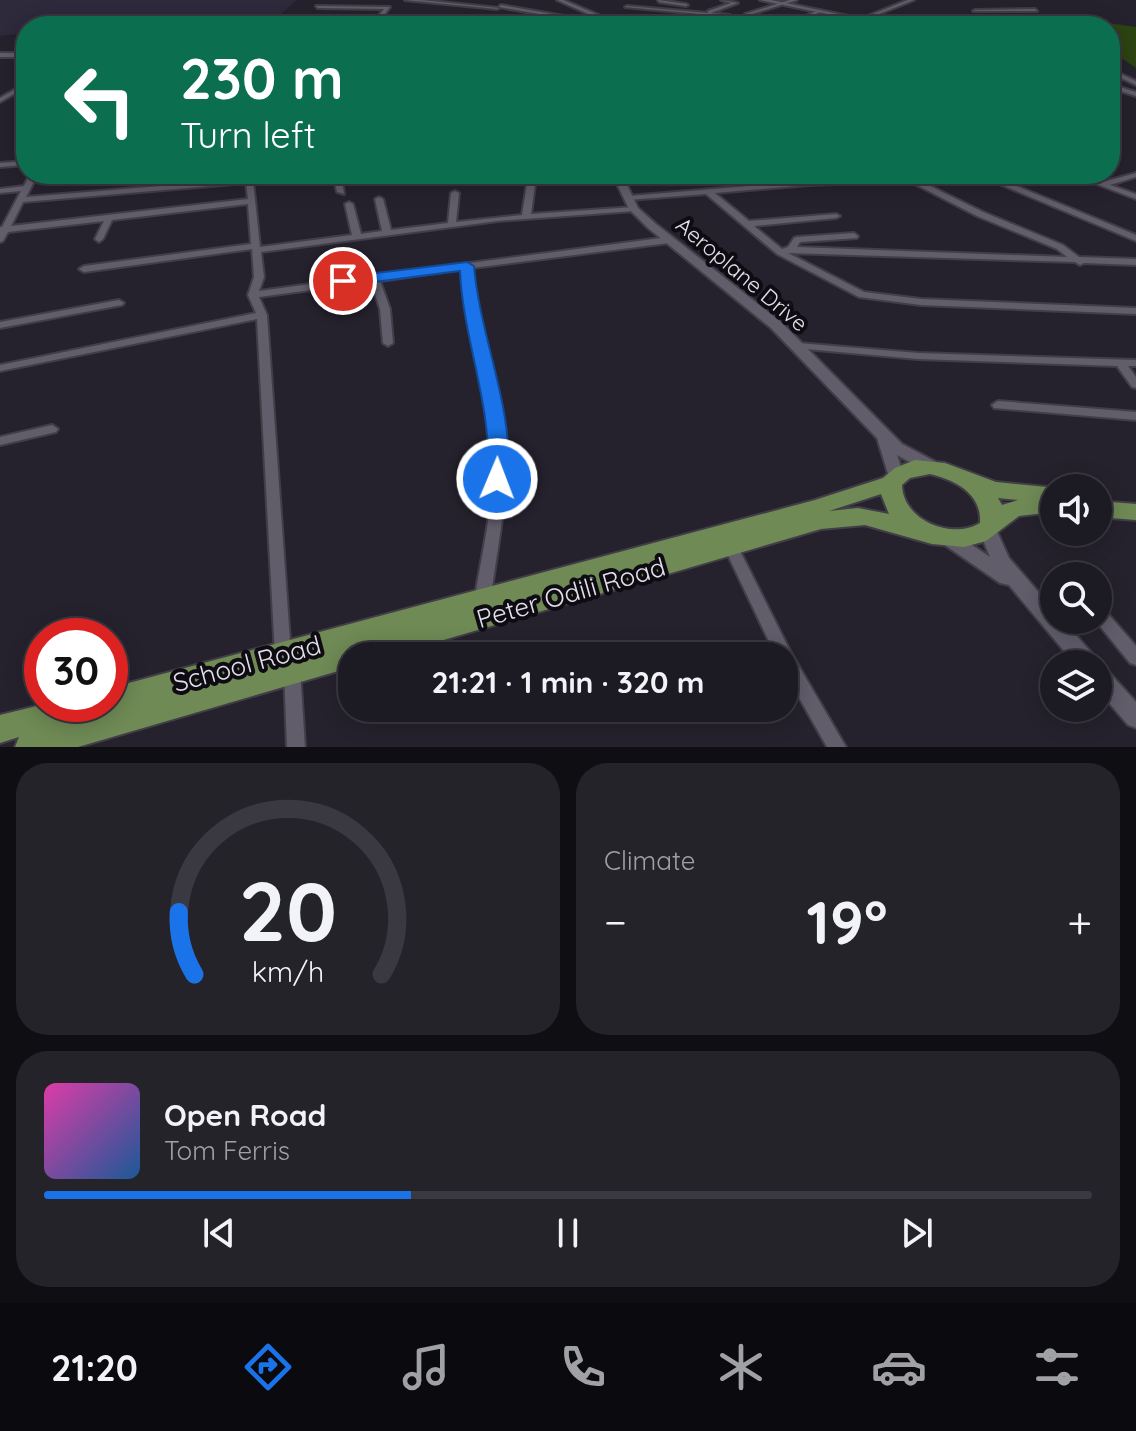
<!DOCTYPE html>
<meta charset="utf-8">
<style>
:root{--surface:#1c1a22;--page:#25232a;--text:#f1f3f6;--muted:#a0a1a5;--line:#3a3840;--accent:#1a73e8}
body{margin:0;font-family:Quicksand,sans-serif;background:var(--page);color:var(--text);height:100vh;display:flex;flex-direction:column;font-size:30px;white-space:nowrap}
*{box-sizing:border-box;margin:0}
p{font-size:26px;color:var(--muted)}
.icon{flex:none;width:44px;height:44px;fill:none;stroke:currentColor;stroke-width:2;stroke-linecap:round;stroke-linejoin:round}
.map{position:relative;height:747px;overflow:hidden}
.details{display:flex;flex-direction:column;gap:16px;padding:16px;background:#0f0e13;flex:1}
.details>*{flex:none}
.hud{position:absolute;left:16px;top:16px;width:1104px;height:168px;border-radius:32px;box-shadow:0 4px 20px #0003,0 0 0 2px var(--line);background:#0b6e4f;color:#fff;overflow:hidden}
.buttons{position:absolute;left:1040px;top:474px;display:grid;gap:16px}
.buttons a{display:grid;place-items:center;width:72px;height:72px;border-radius:50%;background:var(--surface);box-shadow:0 4px 20px #0003,0 0 0 2px var(--line);font-size:40px}
.speed{position:absolute;left:24px;top:618px;display:flex;gap:16px;font-size:40px;font-weight:700;text-align:center}
.speed>*{display:grid;place-content:center;width:104px;height:104px;border-radius:50%;background:var(--surface);box-shadow:0 4px 20px #0003,0 0 0 2px var(--line);line-height:1}
.speed .limit{border:12px solid #d22;background:#fff;color:#111}
.pin{position:absolute;display:grid;place-items:center;width:68px;height:68px;color:#fff;margin:-34px;border:4px solid #fff;border-radius:50%;box-shadow:0 2px 8px #0007}
.me{position:absolute;width:88px;margin:-44px;rotate:1deg;stroke-linejoin:round;filter:drop-shadow(0 0 6px #0008)}
.turn{display:flex;align-items:center;gap:28px;height:168px;padding:0 32px;font-size:36px}
.turn .icon{width:104px;height:104px;stroke-width:2.5}
.turn b{display:block;font-size:56px;line-height:68px}
.big{font-size:60px;font-weight:800;line-height:1.1}
.details .tile{flex:1;display:flex;flex-direction:column;justify-content:center;gap:12px;min-width:0;padding:0 28px;border-radius:32px;background:var(--page)}
.details .dial{align-items:center;gap:0}
.dial svg{height:208px;overflow:visible;fill:none;stroke:var(--line);stroke-width:7;stroke-linecap:round;text-anchor:middle}
.dial text{fill:var(--text);stroke:none}
.song{display:flex;align-items:center;gap:24px}
.cover{width:96px;height:96px;border-radius:12px;background:linear-gradient(135deg,hsl(320 70% 55%),hsl(210 70% 35%))}
.played{height:8px;border-radius:4px;background:linear-gradient(90deg,var(--accent) 35%,var(--line) 35%)}
.keys{display:flex;justify-content:space-around;direction:ltr}
.heat{display:flex;justify-content:space-between;align-items:center;font-size:44px;direction:ltr}
.details .tiles{flex:1;display:grid;gap:16px;grid-template-columns:1fr 1fr}
.tile:last-child{grid-column:span 2}
.trip{position:absolute;left:338px;top:642px;width:460px;height:80px;border-radius:32px;background:var(--surface);box-shadow:0 4px 20px #0003,0 0 0 2px var(--line);font-weight:800;line-height:80px;text-align:center}
.tabs{display:flex;height:128px;justify-content:space-around;align-items:center;background:#0b0a0e;color:var(--muted)}
.tabs .icon{width:56px;height:56px}
.tabs .active{color:var(--accent)}
.tabs b{font-size:36px;color:var(--text)}
.map>svg:first-child{display:block}
.built{fill:#2e293b}
.green{fill:#2c4312}
.lines{fill:none;stroke-linecap:round;stroke-linejoin:round}
.minor-casing{stroke:#423e48;stroke-width:4}
.tertiary-casing{stroke:#423e48;stroke-width:4}
.primary-casing{stroke:#423e48;stroke-width:4}
.minor{fill:#615d6b;fill-rule:evenodd}
.tertiary{fill:#615d6b;fill-rule:evenodd}
.primary{fill:#6f8a55;fill-rule:evenodd}
.route{fill:#1a73e8;stroke:#114b97;stroke-width:2}
.labels{text-anchor:middle;stroke-width:8;stroke-linejoin:round;paint-order:stroke}
.street-label{font-size:22px;fill:#e2e0e8;stroke:#0e0c12}
.near-street-label{font-size:26px;fill:#e2e0e8;stroke:#0e0c12}
</style>
<div class="map">
<svg width="1136" height="747" viewBox="0 0 1136 747">
<rect width="100%" height="100%" fill="#25222e"/>
<path class="built" d="M0 0H297L279 16 250 14 218 26H26V33L0 36Z"/>
<path class="green" d="M1087 20 1136 27V68L1110 50V26H1094Z"/>
<g class="lines">
<defs>
<path id="minor" d="M405 0H421L499 8 497 9Z
M557 0H563L599 15 603 26H599L595 17Z
M658 0 686 4 688 5 686 6 659 2Z
M721 0 738 3 711 13 730 15 732 17 625 7 627 6 708 13V11L731 3Z
M790 0H797L749 15 745 14Z
M908 0H914L864 20 860 19Z
M501 5 564 16 566 17 563 26H559L561 18 499 7Z
M316 6 390 7 382 18 475 19 303 20 305 18H377L384 9 318 8Z
M1035 9 1037 11H973L975 10Z
M818 10 822 11 792 26H786Z
M1049 21 1051 23 999 26 1001 25Z
M644 22H686L688 23 642 24Z
M245 24 247 26H242Z
M0 53H26V57H0Z
M1110 69 1136 81V85L1110 73Z
M26 83V87L0 102V98Z
M26 161V165L0 167V163Z
M1136 173V177L1110 185 1136 194V199L1070 174H1081L1103 182Z
M30 174H38L26 197 246 179 245 174H253V176L293 174 289 176 253 181 260 247 352 235 345 204 349 202 353 204 361 234 382 231 375 199 379 197 383 199 391 230 448 223 451 193 455 191 459 193 456 222 522 215 527 184 531 182 535 184 531 214 634 207 638 209 634 211 498 221 261 252 264 277 259 291 370 276 374 274 377 275 669 237 673 240 669 243 472 268C478 323 497 376 504 431 511 486 498 541 491 596L488 600 483 602 478 600 475 596C484 542 498 487 492 432 487 377 468 324 463 269L380 281 390 309 393 343 388 346 383 343 380 309 371 282 259 297 267 315 291 655 289 660 283 662 277 660 275 655 257 319 0 371V365L256 313 248 295 254 277 252 249 84 272 79 269 84 266 251 244 248 204 112 220 103 239 99 242 95 239 104 221 8 232 3 241 0 242V227H2L21 191 0 193V189L24 186ZM246 183 248 199 11 226 23 202Z
M333 174H341L344 194 337 192Z
M415 174H423L427 182 426 184H420Z
M987 174 1136 235V241L985 178 920 181 983 212 1063 245 1079 257 1136 259V265L1084 263 1080 265 1075 262 788 253 864 292 921 299 1136 308V314L921 305 859 297 777 254 706 194 628 200 624 198 628 196 809 181ZM909 181 977 216 1057 249 1067 257 797 247 800 242 857 238 858 236 854 233 797 237 794 238 788 247 782 249 754 226 836 218 840 216 836 214 749 221 715 193 809 185Z
M119 300 124 303 122 305 0 328V322Z
M798 343 918 353 1136 360V366H1128L1136 377V388L1132 387 1117 366 918 359 794 348 793 346Z
M998 401 1136 412V420L994 408 992 405Z
M52 425 58 429 56 432 0 445V437Z
M731 542 736 543 790 651 846 747H827L784 671V656H776L724 547 726 543Z
M1098 607 1103 608 1136 646V665L1130 663 1095 620H1098Z
M292 663 298 665 300 670 305 747H287L284 670 286 665Z"/>
<path id="tertiary" d="M760 0H771L897 26H885Z
M1110 84 1136 92V96L1110 88Z
M612 174H622L638 208 656 224 781 322 902 444 938 463 940 467 938 471H926L897 455 904 476 902 480H890L877 438 771 328 648 228 629 209Z
M988 523 994 525 1009 558 1054 610V620H1063L1095 657 1098 664V665L1075 664 1009 585 1000 583 942 543 939 538 942 533 948 531 954 533 990 557 979 530 982 525Z
M1098 666 1105 668 1136 702V728L1128 725 1098 690Z"/>
<path id="primary" d="M915 460 945 463 996 482 1057 488H1054V512L1019 516 986 541 964 547 932 544 865 525 821 529 389 656H352V667L78 747H15L19 737 0 743V715L45 704H110V688L815 500 883 478 895 468ZM930 474C956 480 982 494 980 523 952 540 903 521 902 485L910 478ZM881 494 889 514 858 508 829 511ZM998 498 1018 500 1002 505Z
M1098 501 1136 504V520L1098 517Z"/>
</defs>
<use href="#minor" class="minor-casing"/>
<use href="#tertiary" class="tertiary-casing"/>
<use href="#primary" class="primary-casing"/>
<use href="#minor" class="minor"/>
<use href="#tertiary" class="tertiary"/>
<use href="#primary" class="primary"/>
</g>
<path class="route" d="M467 262 474 266C480 338 514 407 508 479L497 487 487 479C494 409 463 341 460 271L343 286 336 281 343 277Z"/>
<g class="labels">
<g class="street-label">
<text transform="translate(742 274) rotate(40)" y="8">Aeroplane Drive</text>
</g>
<g class="near-street-label">
<text transform="translate(571 593) rotate(-16)" y="9">Peter Odili Road</text>
<text transform="translate(247 664) rotate(-15)" y="9">School Road</text>
</g>
</g>
</svg>
<div class="buttons">
<a><svg class="icon" aria-label="sound" viewBox="0 0 24 24"><path d="M4 9h4l5-4v14l-5-4H4zM17 9q2 3 0 6"/></svg></a>
<a><svg class="icon" aria-label="search" viewBox="0 0 24 24"><circle cx="10" cy="10" r="6"/><path d="M15 15l6 6"/></svg></a>
<a><svg class="icon" aria-label="layers" viewBox="0 0 24 24"><path d="M12 4l9 5-9 5-9-5zM3 14l9 5 9-5"/></svg></a>
</div>
<div class="speed"><div class="limit">30</div></div>
<div class="pin" style="left:343px;top:281px;background:#d93025"><svg class="icon" aria-label="arrive" viewBox="0 0 24 24"><path d="M6 21V4h12l-3 4 3 4H6"/></svg></div>
<svg class="me" style="left:497px;top:479px" viewBox="-20 -20 40 40"><circle r="17" fill="#1a73e8" stroke="#fff" stroke-width="3"/><path d="M0-11L8 9 0 5-8 9z" fill="#fff"/></svg>
<div class="trip">21:21 · 1 min · 320 m</div>
<div class="hud">
<div class="turn"><svg class="icon" aria-label="left" viewBox="0 0 24 24"><path d="M17 20v-9H6M10 6l-5 5 5 5"/></svg><div><b>230 m</b>Turn left</div></div>
</div>
</div>
<section class="details">
<div class="tiles">
<div class="tile dial"><svg viewBox="0 0 100 80">
<path d="M14 69A42 42 0 1 1 86 69"/>
<path d="M14 69A42 42 0 0 1 8 45" stroke="#1a73e8"/>
<text x="50" y="56" font-size="32" font-weight="700">20</text>
<text x="50" y="72" font-size="11">km/h</text>
</svg></div>
<div class="tile"><p>Climate</p>
<div class="heat"><a>−</a><b class="big">19°</b><a>+</a></div>
</div>
<div class="tile">
<div class="song"><i class="cover"></i><div><b>Open Road</b><p>Tom Ferris</p></div></div>
<div class="played"></div>
<div class="keys"><svg class="icon" aria-label="previous" viewBox="0 0 24 24"><path d="M18 5L8 12l10 7zM5 5v14"/></svg><svg class="icon" aria-label="pause" viewBox="0 0 24 24"><path d="M8 5v14M16 5v14"/></svg><svg class="icon" aria-label="next" viewBox="0 0 24 24"><path d="M6 5l10 7-10 7zM19 5v14"/></svg></div>
</div>
</div>
</section>
<nav class="tabs">
<b>21:20</b>
<svg class="icon active" aria-label="directions" viewBox="0 0 24 24"><path d="M12 3l9 9-9 9-9-9zM9 14v-3h6M13 9l2 2-2 2"/></svg>
<svg class="icon" aria-label="music" viewBox="0 0 24 24"><path d="M9 18V5l10-2v13"/><circle cx="6" cy="18" r="3"/><circle cx="16" cy="16" r="3"/></svg>
<svg class="icon" aria-label="phone" viewBox="0 0 24 24"><path d="M5 4h4l2 5-3 2q2 4 5 5l2-3 5 2v4C11 20 4 13 5 4z"/></svg>
<svg class="icon" aria-label="climate" viewBox="0 0 24 24"><path d="M12 3v18M4 7l16 10M4 17L20 7"/></svg>
<svg class="icon" aria-label="car" viewBox="0 0 24 24"><path d="M5 17H2v-5l4-1 3-4h7l3 4 3 1v5h-3M9 17h6M6 11h13"/><circle cx="7" cy="17" r="2"/><circle cx="17" cy="17" r="2"/></svg>
<svg class="icon" aria-label="filters" viewBox="0 0 24 24"><path d="M4 7h16M4 17h16"/><circle cx="9" cy="7" r="2"/><circle cx="15" cy="17" r="2"/></svg>
</nav>
